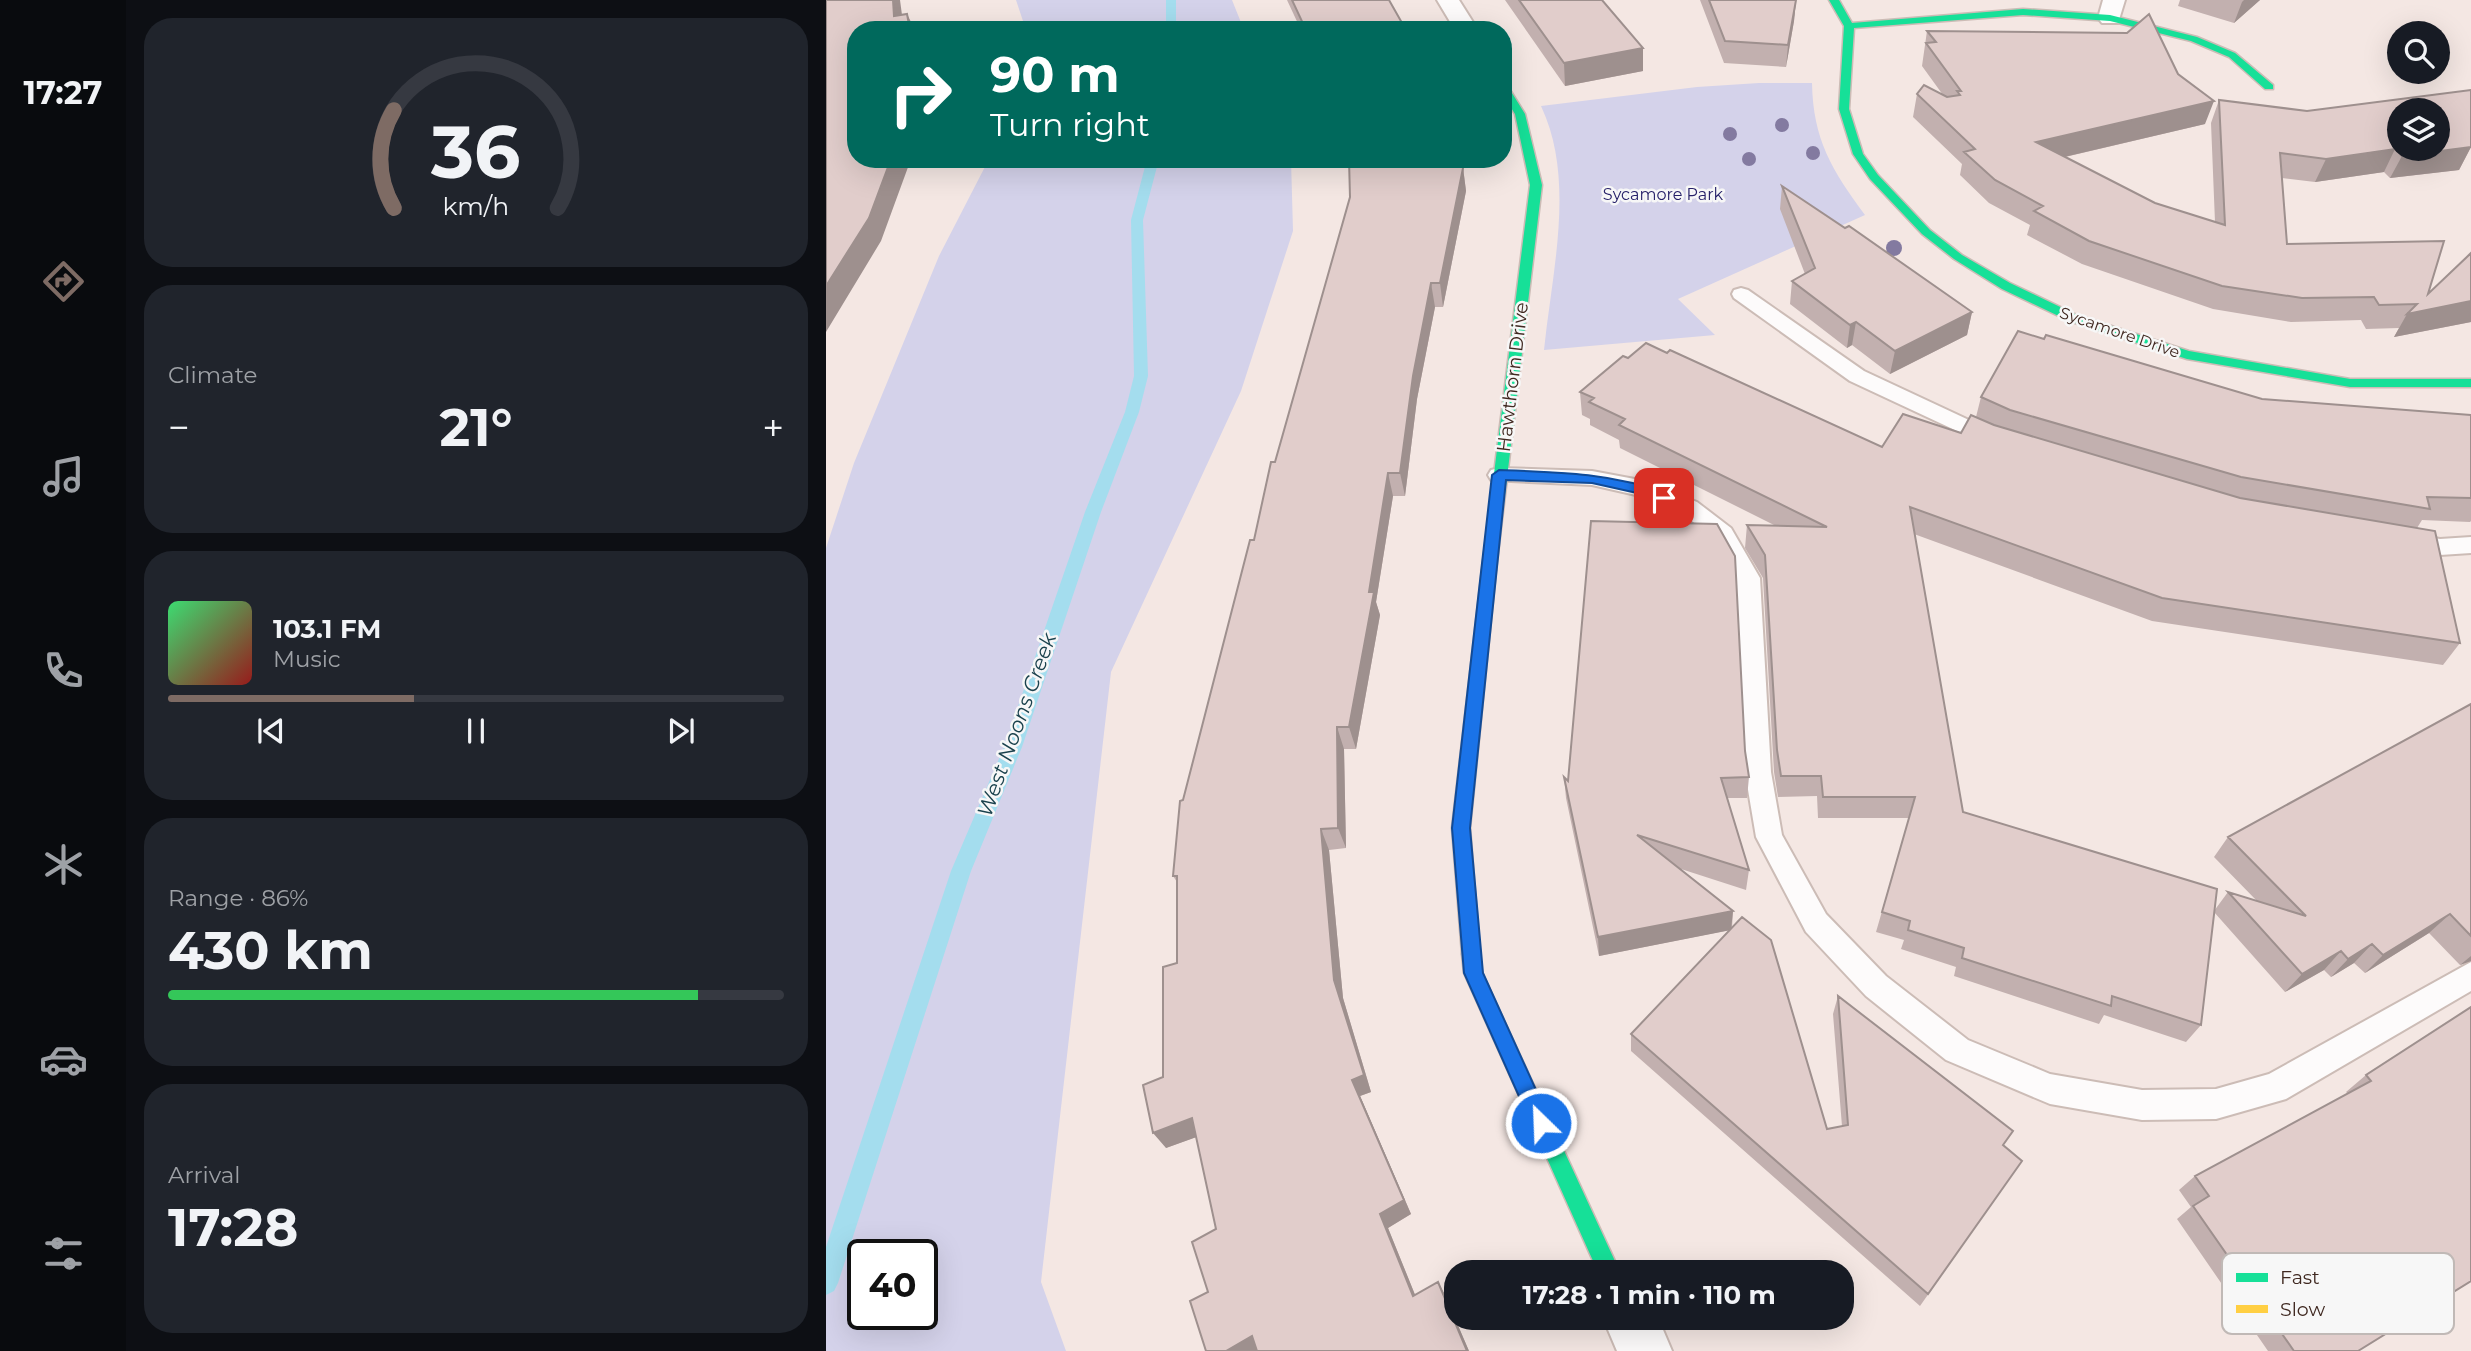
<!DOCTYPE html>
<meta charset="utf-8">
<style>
:root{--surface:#171b24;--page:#20242c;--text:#f1f3f6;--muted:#9ea1a6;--line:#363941;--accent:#7e6b64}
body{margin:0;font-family:Montserrat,sans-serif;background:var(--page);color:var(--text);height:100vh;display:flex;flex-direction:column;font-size:26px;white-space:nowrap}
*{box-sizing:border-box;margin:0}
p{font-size:23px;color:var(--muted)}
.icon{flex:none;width:38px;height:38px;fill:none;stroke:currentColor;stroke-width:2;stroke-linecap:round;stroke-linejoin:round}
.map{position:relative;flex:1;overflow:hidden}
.drawer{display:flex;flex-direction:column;gap:18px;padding:18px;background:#0d0f14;width:700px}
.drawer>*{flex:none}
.hud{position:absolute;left:21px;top:21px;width:665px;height:147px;border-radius:28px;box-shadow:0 7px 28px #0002;background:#00695c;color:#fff;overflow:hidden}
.tools{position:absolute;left:1561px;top:21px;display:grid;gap:14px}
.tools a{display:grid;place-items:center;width:63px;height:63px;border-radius:50%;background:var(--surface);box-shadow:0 7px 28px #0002;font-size:35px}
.speed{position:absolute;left:21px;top:1239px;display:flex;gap:14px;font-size:35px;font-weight:700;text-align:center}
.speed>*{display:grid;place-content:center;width:91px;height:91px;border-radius:50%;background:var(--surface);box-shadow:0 7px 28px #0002;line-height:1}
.speed .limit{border:4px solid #111;border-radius:10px;background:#fff;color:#111}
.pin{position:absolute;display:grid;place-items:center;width:60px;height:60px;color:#fff;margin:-30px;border-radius:14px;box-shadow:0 4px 10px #0006}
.me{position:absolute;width:77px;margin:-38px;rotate:336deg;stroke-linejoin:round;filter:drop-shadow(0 0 5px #0008)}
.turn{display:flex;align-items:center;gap:24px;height:147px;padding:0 28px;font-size:32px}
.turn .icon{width:91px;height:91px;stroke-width:2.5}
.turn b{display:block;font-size:49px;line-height:60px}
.big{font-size:52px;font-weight:700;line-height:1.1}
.drawer .card{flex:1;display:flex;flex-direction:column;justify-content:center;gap:10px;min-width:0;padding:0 24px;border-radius:28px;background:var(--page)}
.drawer .dial{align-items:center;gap:0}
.dial svg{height:182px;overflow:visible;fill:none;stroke:var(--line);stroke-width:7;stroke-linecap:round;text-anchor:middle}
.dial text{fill:var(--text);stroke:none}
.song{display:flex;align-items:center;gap:21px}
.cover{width:84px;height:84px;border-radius:10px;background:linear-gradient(135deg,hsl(140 70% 55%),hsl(0 70% 35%))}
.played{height:7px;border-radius:4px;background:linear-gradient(90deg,var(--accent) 40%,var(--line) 40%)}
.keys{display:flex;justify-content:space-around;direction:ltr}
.heat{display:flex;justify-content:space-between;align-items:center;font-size:38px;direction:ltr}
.charge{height:10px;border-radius:5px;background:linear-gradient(90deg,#34c759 86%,var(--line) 0)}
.trip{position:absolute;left:618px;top:1260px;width:410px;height:70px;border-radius:28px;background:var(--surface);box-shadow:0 7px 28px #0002;font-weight:700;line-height:70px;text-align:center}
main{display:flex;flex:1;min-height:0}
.menu{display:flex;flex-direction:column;width:126px;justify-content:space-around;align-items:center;background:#090b0e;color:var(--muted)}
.menu .icon{width:49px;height:49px}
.menu .active{color:var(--accent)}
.menu b{font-size:32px;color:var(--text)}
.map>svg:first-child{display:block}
.green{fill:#d4d2ea;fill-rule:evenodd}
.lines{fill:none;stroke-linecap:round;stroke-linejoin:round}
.stream{fill:#a4ddee;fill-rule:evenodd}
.lane-casing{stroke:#ccbcb6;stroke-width:4}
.street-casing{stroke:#ccbcb6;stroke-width:4}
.fast-casing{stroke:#ccbcb6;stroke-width:3}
.slow-casing{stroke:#ccbcb6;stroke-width:3}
.lane{fill:#fdfbfb;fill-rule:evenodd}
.street{fill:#fdfbfb;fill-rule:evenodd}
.fast{fill:#16e098;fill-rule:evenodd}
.slow{fill:#ffcf43;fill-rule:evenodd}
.tree{fill:#837aa0}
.wall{fill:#c2b0af}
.shaded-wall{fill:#9e908e}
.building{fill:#e1cdcb;stroke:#9e908e;stroke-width:2;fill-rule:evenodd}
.route{fill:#1a73e8;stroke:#114b97;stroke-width:2}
.labels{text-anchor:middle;stroke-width:5;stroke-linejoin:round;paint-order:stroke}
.far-park-label{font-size:16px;fill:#262069;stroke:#f7f7f7}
.far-street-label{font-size:16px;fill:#3f2820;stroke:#f7f7f7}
.street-label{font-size:19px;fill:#3f2820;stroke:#f7f7f7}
.water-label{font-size:21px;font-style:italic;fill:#1a424d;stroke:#f7f7f7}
.key{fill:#f7f7f7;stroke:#c0b9b6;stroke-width:2}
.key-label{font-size:19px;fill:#3f2820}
</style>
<main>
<nav class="menu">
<b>17:27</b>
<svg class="icon active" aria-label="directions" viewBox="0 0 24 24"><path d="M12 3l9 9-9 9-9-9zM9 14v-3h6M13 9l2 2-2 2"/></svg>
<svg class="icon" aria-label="music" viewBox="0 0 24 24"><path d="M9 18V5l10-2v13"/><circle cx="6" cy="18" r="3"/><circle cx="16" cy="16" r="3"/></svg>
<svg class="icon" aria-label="phone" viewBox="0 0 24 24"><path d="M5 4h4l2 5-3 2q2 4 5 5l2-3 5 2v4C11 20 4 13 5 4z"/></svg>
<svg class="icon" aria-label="climate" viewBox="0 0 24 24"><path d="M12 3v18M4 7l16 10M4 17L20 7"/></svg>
<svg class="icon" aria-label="car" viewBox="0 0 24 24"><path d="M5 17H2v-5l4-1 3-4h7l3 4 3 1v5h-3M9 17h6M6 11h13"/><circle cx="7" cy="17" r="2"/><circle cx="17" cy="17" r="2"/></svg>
<svg class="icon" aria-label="filters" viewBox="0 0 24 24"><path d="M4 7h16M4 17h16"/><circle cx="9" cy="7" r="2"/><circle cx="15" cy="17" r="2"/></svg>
</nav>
<section class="drawer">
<div class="card dial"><svg viewBox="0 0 100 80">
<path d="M14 69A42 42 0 1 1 86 69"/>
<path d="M14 69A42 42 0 0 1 14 26" stroke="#7e6b64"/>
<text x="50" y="56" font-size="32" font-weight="700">36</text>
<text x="50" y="72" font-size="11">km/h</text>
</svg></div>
<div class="card"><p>Climate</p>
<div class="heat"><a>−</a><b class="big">21°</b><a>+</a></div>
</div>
<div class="card">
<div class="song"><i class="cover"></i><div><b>103.1 FM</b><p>Music</p></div></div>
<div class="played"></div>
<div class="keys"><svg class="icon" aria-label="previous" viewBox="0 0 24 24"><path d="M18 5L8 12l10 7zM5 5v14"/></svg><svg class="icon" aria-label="pause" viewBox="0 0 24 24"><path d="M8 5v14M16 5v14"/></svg><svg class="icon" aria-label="next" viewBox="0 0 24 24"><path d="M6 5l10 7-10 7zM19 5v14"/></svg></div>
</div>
<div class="card"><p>Range · 86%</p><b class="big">430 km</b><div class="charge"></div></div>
<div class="card"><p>Arrival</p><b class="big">17:28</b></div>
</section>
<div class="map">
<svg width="1645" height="1351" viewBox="0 0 1645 1351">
<rect width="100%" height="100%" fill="#f4e7e3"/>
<path class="green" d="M190 0H406L418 30H200Z
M933 83H986C987 140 1006 170 1039 215L852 299 889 335 718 350C726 271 750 180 715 106L871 87Z
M163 159H465L467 231 415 391 285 672 215 1282 240 1351H0V548L28 463 113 256ZM37 1255H96V1314H37Z"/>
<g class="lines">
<path class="stream" d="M340 0H350V30H340Z
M321 159H333L317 220 322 376 313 412 275 512 196 747 145 871 12 1283 8 1291 0 1295V1247L125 871 178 747 259 512 299 412 308 376 305 220Z"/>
<defs>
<path id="lane" d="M915 288 922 290 1038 371 1175 435 1178 440 1175 445H1161L1024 381 908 298 906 294 908 290Z
M673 468 766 471 814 480 871 502 905 528 934 578 945 772 956 835 1000 914 1060 976 1142 1040 1224 1074 1316 1090 1390 1089 1443 1074 1645 962V991L1460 1099 1390 1119 1316 1120 1224 1104 1120 1060 1040 996 980 932 930 837 919 772 910 578 889 540 855 512 810 495 766 485 665 480 662 475 665 470Z
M1580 533 1614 539 1645 537V553L1614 555 1572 547 1569 541 1572 535Z"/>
<path id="street" d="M611 0H633L652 30H629Z
M1277 0H1299L1292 23H1276L1272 18Z
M777 1318H832L846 1351H791Z"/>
<path id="fast" d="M1003 0H1013L1026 23 1197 9 1284 15 1371 37 1409 53 1447 85V89H1439L1403 57 1365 41 1284 21 1197 15 1028 28 1023 109 1037 154 1052 175 1104 230 1136 255 1184 283 1251 315 1363 351 1524 379H1645V387H1524L1361 359 1243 321 1176 289 1128 259 1096 234 1044 179 1027 154 1013 109 1018 26Z
M677 84 681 85 699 114 716 185 670 570 663 575 656 570 704 185 689 114 677 95Z
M645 946 652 948 656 973 794 1272H772L638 973 636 954 638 948Z"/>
<path id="slow" d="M663 565 670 570 644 828 654 954 652 960 645 962 638 960 636 954 626 828 656 570Z"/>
</defs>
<use href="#lane" class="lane-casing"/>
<use href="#street" class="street-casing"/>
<use href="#fast" class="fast-casing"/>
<use href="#slow" class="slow-casing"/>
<use href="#lane" class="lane"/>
<use href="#street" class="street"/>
<use href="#fast" class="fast"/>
<use href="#slow" class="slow"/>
</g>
<g class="tree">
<circle cx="956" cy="125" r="7"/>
<circle cx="904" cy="134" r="7"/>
<circle cx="987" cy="153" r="7"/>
<circle cx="923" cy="159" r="7"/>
<circle cx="1068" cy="248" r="8"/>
</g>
<path class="wall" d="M461 0H563L580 30H475Z
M679 0H776L817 48V71L739 86Z
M874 0H970L968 21 960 67 898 63Z
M1354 0H1434L1408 23 1352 6Z
M1101 31 1352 74 1379 124 1239 157 1329 203 1389 222 1385 123 1393 100 1645 147 1633 170 1564 178 1558 172 1489 182 1456 178 1461 244 1602 294 1645 253V322L1568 337 1573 328 1540 329 1535 320 1465 322 1387 309 1256 264 1201 235 1204 225 1163 203 1134 175 1136 164 1087 117 1091 94 1117 95 1096 66Z
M636 159 640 191 617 307H609L591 399 579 496H567L550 602 554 615 530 749H518L520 848 503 850 517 998 545 1092 534 1096 585 1214 562 1228 589 1295 618 1293 643 1351H380L382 1292 390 1229 370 1137 340 1148 337 1077 351 963V882L347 876 357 800 449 462 524 197Z
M956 186 1019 228 1146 312 1141 335 1064 374 1026 345 1021 348 964 304 966 281 979 274 954 209Z
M1218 339 1436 399 1645 415V521L1644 522 1596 520 1591 528 1634 643 1617 665 1326 621 1088 534 1137 812 1388 911 1402 892 1431 901 1388 857 1402 837 1645 704V961L1634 965 1603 933 1539 973 1528 963 1505 977 1498 970 1459 992 1388 912 1375 1025 1360 1042 1278 1015 1273 1024 1128 976 1130 967 1075 949 1078 940 1050 932 1083 818H992L991 796 952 797 948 772 937 578 919 548 921 525H948L794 448 793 440 764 425V419L756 415 754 392 1056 447 1135 433 1150 417 1155 397Z
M919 751 923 777 921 798H901L923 870 920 890 855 869 907 911 906 928 1001 1129 1016 1126 1007 1014 1012 996 1187 1131 1177 1146 1196 1161 1094 1306 805 1051V1034L904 930 773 956 740 798 738 777 742 781Z
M1645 1007 1532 1351H1442L1351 1219 1365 1207 1353 1190 1369 1176 1522 1094 1520 1092 1540 1075Z"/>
<path class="shaded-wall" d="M67 0H74L78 30 68 16Z
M970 0 968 21 960 67 962 45Z
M1418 0H1434L1408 23 1416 2Z
M81 14 89 30H84Z
M817 48V71L739 86 738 63Z
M1388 101 1379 124 1204 165 1210 142Z
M1645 147 1633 170 1564 178 1576 156Z
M1569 149 1558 172 1489 182 1500 159Z
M65 159H85L55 241 0 332V286Z
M637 168 640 191 617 307 614 283Z
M605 283 609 307 591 399 579 496 574 473 587 376Z
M1645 301V322L1568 337 1581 314Z
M1146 312 1141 335 1064 374 1069 351Z
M1030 322 1026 345 1021 348 1024 325Z
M562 473 567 496 550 602 554 615 530 749 523 727 543 592Z
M511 727 518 749 520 848 512 828Z
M495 829 503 850 517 998 545 1092 534 1096 585 1214 562 1228 594 1307 587 1296 554 1214 526 1080 508 980Z
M907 911 905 930 773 956 772 937Z
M1624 914 1603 933 1539 973 1557 955Z
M1546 944 1528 963 1505 977 1522 959Z
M1515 951 1498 970 1459 992 1476 974Z
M1645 956V961L1634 965Z
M366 1118 379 1134 340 1148 327 1133Z
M612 1282 618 1293 643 1351H641Z
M426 1336 431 1351H400Z"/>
<path class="building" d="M0 0H67L68 16 81 14 84 30H30V159H65L43 218 0 286Z
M466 0H563L580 30H480Z
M693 0H776L817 48 738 63Z
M883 0H970L962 45 899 41Z
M1323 14 1352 74 1388 101 1210 142 1329 203 1399 225 1393 100 1481 111 1645 90V147L1576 156 1569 149 1500 159 1454 153 1461 244 1618 241 1602 294 1645 253V301L1581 314 1591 304 1553 305 1548 297 1476 298 1396 286 1263 241 1208 211 1217 206 1169 180 1138 152 1149 149 1091 94 1098 85 1121 97 1134 95 1131 91H1135L1100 43 1110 42 1101 31 1301 33ZM1573 110H1612V149H1573Z
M523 159H636L637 168 614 283H605L587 376 574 473H562L543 592H548L523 727H511L512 828 495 829 508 980 538 1075 526 1080 578 1200 554 1214 587 1296 612 1282 641 1351H431L426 1336 400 1351H380L364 1301 382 1292 366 1242 390 1229 366 1118 327 1133 317 1085 337 1077V967L351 963V876H347L354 801 357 800 424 540H428L445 462H449L524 197Z
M956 186 1019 228 1023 226 1146 312 1069 351 1030 322 1024 325 966 281 989 268Z
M1192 331 1218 339 1220 335 1436 399 1645 415V498L1601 497 1604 509 1415 477 1184 410 1155 397Z
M820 343 841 353 844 350 1056 447 1077 414 1135 433 1145 415 1168 425 1414 498 1609 531 1634 643 1336 598 1084 507 1137 812 1391 889 1375 1025 1286 996 1285 1006 1136 958 1138 948 1082 930 1084 921 1056 912 1089 797H997L995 776H955L951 750 939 555 921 525 1001 527 793 425 799 419 763 402 768 398 754 392 797 356 802 358Z
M765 521 891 524 909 556 919 751 923 777 895 778 923 870 811 835 907 911 772 937 738 777 742 781Z
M1645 704V936L1624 914 1557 955 1546 944 1522 959 1515 951 1476 974 1402 892 1480 916 1402 837Z
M916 917 945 940 1001 1129 1022 1125 1012 996 1187 1131 1177 1145 1196 1161 1102 1294 805 1034Z
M1645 1007V1281L1532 1351H1468L1367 1206 1383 1196 1369 1176 1545 1081 1540 1075Z"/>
<path class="route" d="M673 470C734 472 786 473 843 494L845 498 838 503 811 493 766 483 680 480 644 828 657 973 725 1123 722 1130 715 1133 708 1130 638 973 626 828 666 475Z"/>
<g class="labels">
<g class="far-park-label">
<text x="837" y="200">Sycamore Park</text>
</g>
<g class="far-street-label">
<text transform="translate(1294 332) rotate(19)" y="6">Sycamore Drive</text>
</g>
<g class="street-label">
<text transform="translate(686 377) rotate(-83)" y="7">Hawthorn Drive</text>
</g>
<g class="water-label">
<text transform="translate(191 725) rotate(-70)" y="7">West Noons Creek</text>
</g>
</g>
<rect x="1396" y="1253" width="232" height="81" rx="10" class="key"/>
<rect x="1410" y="1273" width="32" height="9" fill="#16e098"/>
<rect x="1410" y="1305" width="32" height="8" fill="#ffcf43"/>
<g class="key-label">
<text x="1454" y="1284">Fast</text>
<text x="1454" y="1316">Slow</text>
</g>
</svg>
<div class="tools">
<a><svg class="icon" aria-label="search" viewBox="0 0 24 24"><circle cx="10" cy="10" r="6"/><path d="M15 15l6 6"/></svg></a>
<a><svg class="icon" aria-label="layers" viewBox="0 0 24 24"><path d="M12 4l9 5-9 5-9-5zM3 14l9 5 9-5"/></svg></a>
</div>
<div class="speed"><div class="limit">40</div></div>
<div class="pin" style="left:838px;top:498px;background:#d93025"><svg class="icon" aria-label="arrive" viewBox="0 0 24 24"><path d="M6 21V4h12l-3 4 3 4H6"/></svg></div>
<svg class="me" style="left:715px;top:1123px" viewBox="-20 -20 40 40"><circle r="17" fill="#1a73e8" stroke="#fff" stroke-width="3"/><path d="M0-11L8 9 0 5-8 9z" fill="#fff"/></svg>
<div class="trip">17:28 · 1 min · 110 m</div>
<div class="hud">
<div class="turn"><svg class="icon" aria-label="right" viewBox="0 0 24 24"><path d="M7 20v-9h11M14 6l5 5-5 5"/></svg><div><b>90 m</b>Turn right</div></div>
</div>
</div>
</main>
